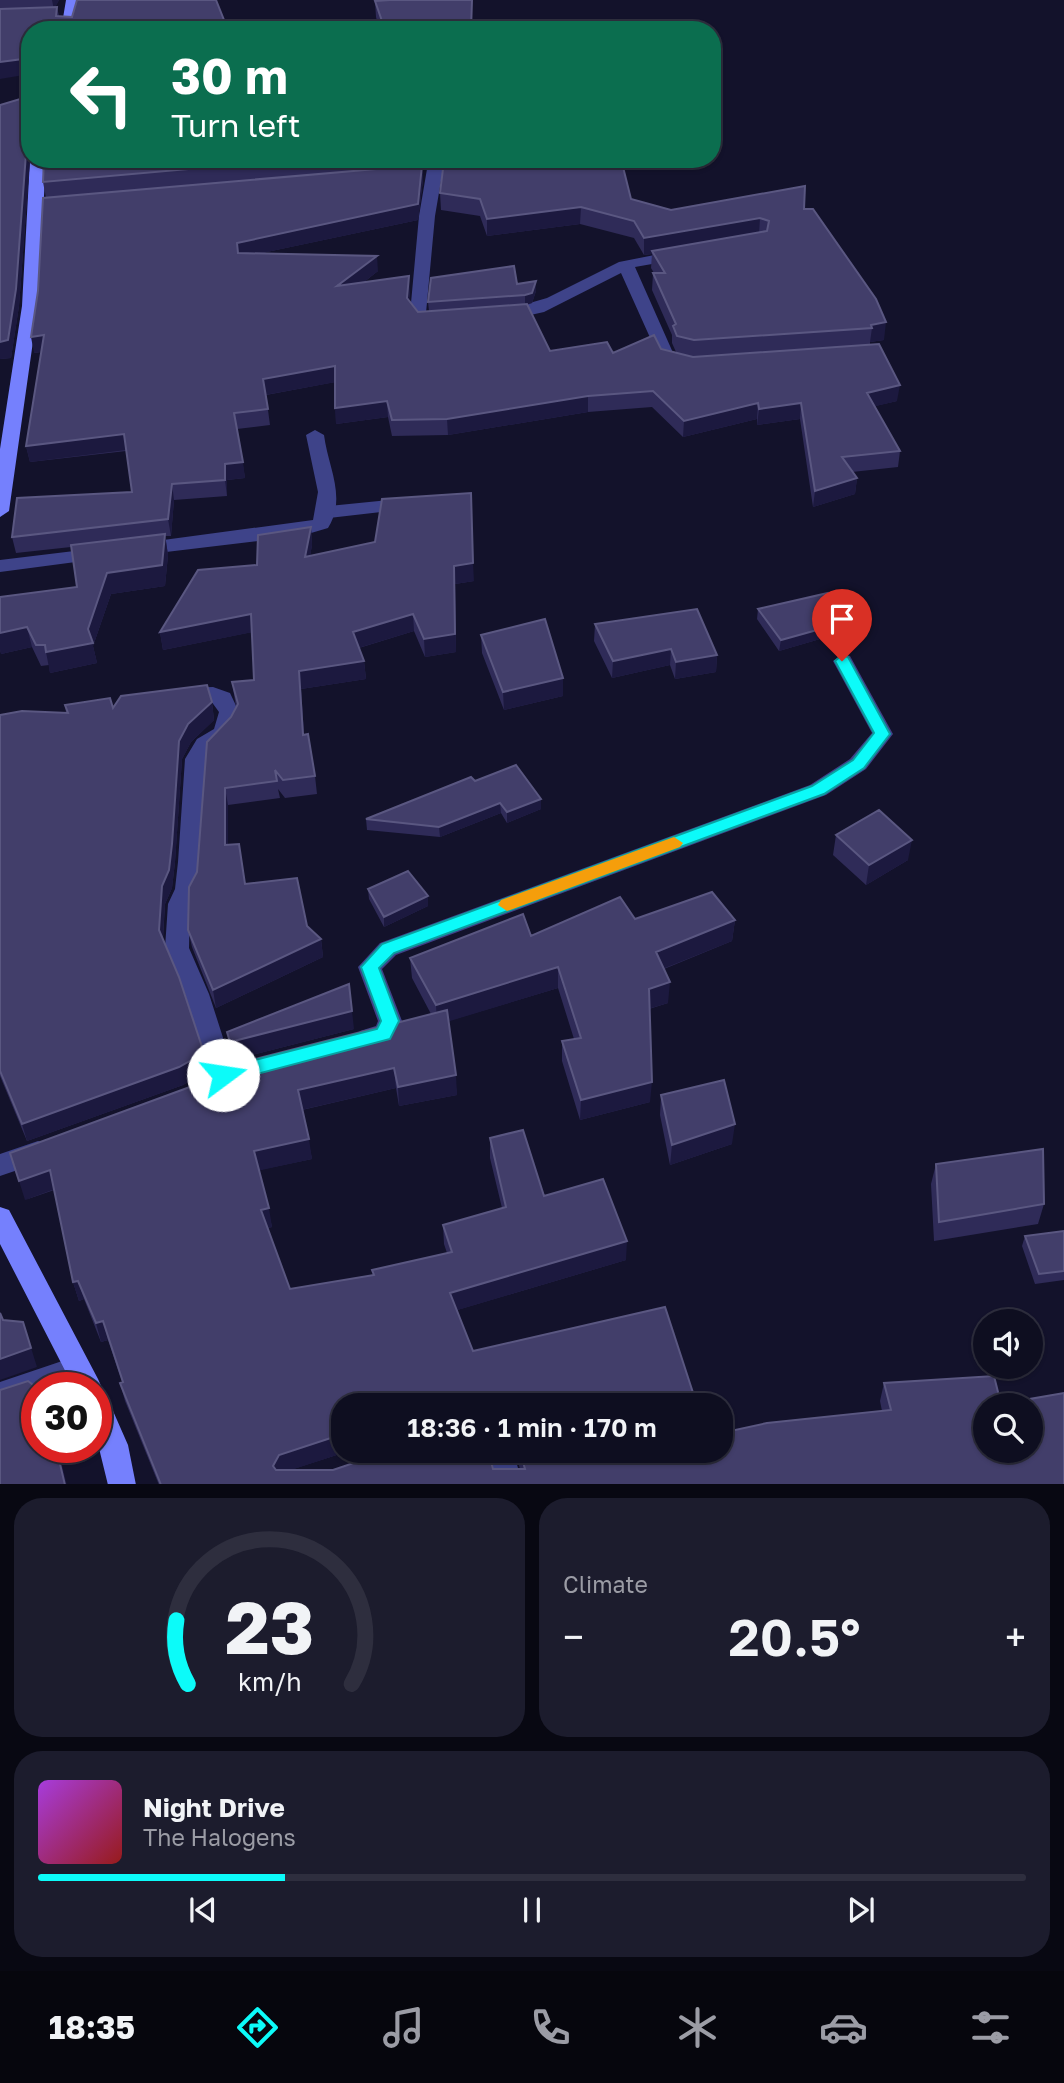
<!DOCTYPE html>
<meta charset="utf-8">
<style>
:root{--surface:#0e0e20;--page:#1c1c2d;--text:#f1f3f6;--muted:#9b9ca5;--line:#2e2e3e;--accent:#0cfbf9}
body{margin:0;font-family:"Golos Text",sans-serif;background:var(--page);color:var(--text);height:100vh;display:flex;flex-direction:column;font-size:26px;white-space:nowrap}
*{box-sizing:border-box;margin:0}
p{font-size:23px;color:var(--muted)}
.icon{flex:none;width:38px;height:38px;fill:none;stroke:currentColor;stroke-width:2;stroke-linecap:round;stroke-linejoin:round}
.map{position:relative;height:1484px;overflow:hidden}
.drawer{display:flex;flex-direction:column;gap:14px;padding:14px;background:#080812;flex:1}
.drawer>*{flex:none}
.hud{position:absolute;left:21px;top:21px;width:700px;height:147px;border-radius:28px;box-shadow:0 2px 5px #0004,0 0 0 2px var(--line);background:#0b6e4f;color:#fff;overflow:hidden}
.tools{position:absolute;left:973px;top:1309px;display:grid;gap:14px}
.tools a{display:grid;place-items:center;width:70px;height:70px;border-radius:50%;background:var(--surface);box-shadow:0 2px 5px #0004,0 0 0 2px var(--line);font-size:35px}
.speed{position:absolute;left:21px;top:1372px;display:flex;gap:14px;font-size:35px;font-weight:700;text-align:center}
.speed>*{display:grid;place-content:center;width:91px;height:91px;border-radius:50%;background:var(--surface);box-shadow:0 2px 5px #0004,0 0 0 2px var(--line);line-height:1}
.speed .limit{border:10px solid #d22;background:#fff;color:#111}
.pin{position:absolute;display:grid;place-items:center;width:60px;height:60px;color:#fff;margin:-72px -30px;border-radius:50% 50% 50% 0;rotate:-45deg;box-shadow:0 0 7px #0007}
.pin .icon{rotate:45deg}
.me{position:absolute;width:77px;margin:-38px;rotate:76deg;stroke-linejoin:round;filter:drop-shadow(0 0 5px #0008)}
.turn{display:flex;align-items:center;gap:24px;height:147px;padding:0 35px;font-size:32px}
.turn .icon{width:91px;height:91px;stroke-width:2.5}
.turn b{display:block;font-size:49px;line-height:60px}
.big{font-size:52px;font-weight:600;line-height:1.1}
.drawer .tile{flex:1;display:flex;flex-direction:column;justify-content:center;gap:10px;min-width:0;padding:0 24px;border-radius:28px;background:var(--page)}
.drawer .dial{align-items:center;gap:0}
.dial svg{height:182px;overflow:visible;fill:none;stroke:var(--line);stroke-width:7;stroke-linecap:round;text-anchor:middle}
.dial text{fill:var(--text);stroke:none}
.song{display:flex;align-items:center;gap:21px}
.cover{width:84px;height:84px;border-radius:10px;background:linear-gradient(135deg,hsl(280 70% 55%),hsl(0 70% 35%))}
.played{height:7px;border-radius:4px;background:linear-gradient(90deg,var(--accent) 25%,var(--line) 25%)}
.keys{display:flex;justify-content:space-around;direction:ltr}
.heat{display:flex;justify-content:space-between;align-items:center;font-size:38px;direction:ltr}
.drawer .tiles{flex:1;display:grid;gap:14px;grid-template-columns:1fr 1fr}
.tile:last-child{grid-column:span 2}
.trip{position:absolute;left:331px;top:1393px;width:402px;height:70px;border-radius:28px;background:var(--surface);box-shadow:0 2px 5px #0004,0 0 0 2px var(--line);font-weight:600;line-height:70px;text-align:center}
.tabs{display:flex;height:112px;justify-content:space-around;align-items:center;background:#06060d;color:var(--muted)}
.tabs .icon{width:49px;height:49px}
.tabs .selected{color:var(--accent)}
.tabs b{font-size:32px;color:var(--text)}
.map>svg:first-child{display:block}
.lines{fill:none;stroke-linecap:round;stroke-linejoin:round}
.lane{fill:#3e4389;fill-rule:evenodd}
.street{fill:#3e4389;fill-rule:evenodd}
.secondary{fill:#7580fd;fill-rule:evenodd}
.wall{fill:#2f2b58;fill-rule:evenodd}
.shaded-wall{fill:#1c193f}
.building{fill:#423e6a;stroke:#5a5781;stroke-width:2;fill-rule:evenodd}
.route{fill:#0cfbf9;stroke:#08a3a2;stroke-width:2}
.slow{fill:#f59e0b}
</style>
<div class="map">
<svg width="1064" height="1485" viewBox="0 0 1064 1485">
<rect width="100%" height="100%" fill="#13122b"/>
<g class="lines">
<path class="lane" d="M409 498 416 500 418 504 416 508 329 518 320 512 329 506Z"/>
<path class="street" d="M435 164 443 169 435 216 426 313 447 317 449 321C437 332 419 326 410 314L419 216 427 169Z
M680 250 688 255 686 258 635 267 674 355 693 365 690 369 684 370 661 362 621 273 544 312 504 321 496 316 498 312 547 298 619 262Z
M315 430 324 435C328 467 347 498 328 528L301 536 141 555 134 553 131 549 141 543 313 520 318 492 306 435Z
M99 548 106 550 109 554 106 558 0 572V560Z
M843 654 850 656 893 734 866 769 826 795 396 955 382 969 402 1021 392 1041 368 1048 360 1045 356 1038 360 1031 376 1026 378 1021 358 967 380 943 810 785 850 759 872 733 833 661Z
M213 687 230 693 239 712 230 738 212 749 207 759 200 862 197 889 190 904 189 948 209 994 235 1075 232 1082 223 1085 214 1082 211 1075 185 994 165 948 168 904 175 889 178 862 185 759 197 739 214 729 219 712 211 701 181 702 171 695 181 688Z
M38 1141 47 1144 51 1152 47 1160 0 1176V1154Z
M77 1356 87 1360 91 1369 87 1378 59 1388H37V1395L0 1408V1382Z
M485 1451H513L523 1485H495Z"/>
<path class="secondary" d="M66 0H80L75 30H61Z
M30 159H46L38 306 9 511 0 517V449L22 306Z
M0 1207 9 1210 98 1379 102 1388 100 1393 106 1395 128 1445 136 1485H108L96 1436V1388H74L0 1244Z"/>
</g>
<path class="wall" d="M0 0H59L55 7H57L59 16 72 17 216 0 30 30 0 79Z
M375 1 472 30 378 25 376 17Z
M30 96V159L19 306 11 358 0 359V105Z
M44 159H621L631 199 671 210 804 209 884 340 870 342V345L897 401 875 406 900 451 898 467 852 472 857 478 855 494 813 507 800 419 757 425V419L683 437 652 407 588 412 448 435 392 436 388 417 336 424 335 382 266 395 270 425 237 429 245 478 227 480V496L174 500 171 536H165L168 555 165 586 111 594 93 646 97 663 50 673 49 665 41 666 32 647 1 654 0 649 77 587 71 547 16 553 12 537 132 492 126 451 30 462 26 446 41 352 34 353 38 291 46 198 43 182ZM444 164 440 193 441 210 480 216 487 236 580 224 634 238 644 255 652 254 651 268 654 273H653L652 290 672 335V343L676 352 661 349 613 353 550 351 527 305 532 303 536 291 517 284 428 302 429 311 418 312 409 301 410 291 364 282 378 271 262 253 418 220 423 180 422 165Z
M311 527 312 545 310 556 474 581 455 584 456 652 425 657 414 631 359 648 364 661 366 679 301 689 304 734 315 776 317 794 285 798 278 789 280 798 228 805V844L245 884 307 926 321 939 323 957 216 1008 192 947 188 930 197 872 231 717 236 707 232 682 254 680 252 632 163 650 160 632Z
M758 609 844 632 779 651 757 619Z
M595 624 717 655 716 672 675 679 670 665 612 678 594 641Z
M481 635 563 696 504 710 482 653Z
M212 702 214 720 191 742 182 759 175 862 172 888 165 904 163 939 204 1053 207 1071 183 1085 27 1141 0 1076V715L66 713 65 705 113 708Z
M475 781 541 799V809L507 823 501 813 440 837 367 830 366 819Z
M836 835 908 860 866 885 833 855Z
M368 889 428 906 384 927 369 899Z
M635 919 735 920 732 941 664 969 668 1003 649 1009 650 1102 580 1120 562 1061V1041L574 1039 558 988 448 1021 457 1095 399 1106 396 1088 302 1110 312 1159 259 1170 272 1227 268 1228 290 1289 373 1275 372 1270 447 1253 444 1244 443 1225 502 1208 490 1158V1138L544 1196 626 1260 457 1310 343 1405 349 1451 290 1470 520 1469 515 1451H721L882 1411 880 1401 884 1383 1001 1404 1064 1485H159L125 1401 120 1383 122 1382 108 1340 101 1342 84 1299 79 1301 73 1282 54 1190 25 1200 431 1014 412 978 410 958Z
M354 1029 233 1060 230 1050 227 1032Z
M661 1095 732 1144 670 1165 660 1115Z
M936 1164 1044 1204 1038 1224 934 1241 931 1184Z
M1064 1231V1280L1035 1284 1022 1246 1025 1236Z"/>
<path class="shaded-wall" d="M52 0H59L54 10Z
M30 58V74L0 79V62Z
M27 140 30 159 19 306 11 358 0 359V342Z
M422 165 423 180 418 220 239 258 237 243Z
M581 207 580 224 487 236V219Z
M760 218 759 234 652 251V254L644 255V238Z
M377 256 378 271 338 302 337 286Z
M409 276 410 291 407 314V298Z
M536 281V291L532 303 525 305V295Z
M886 322 884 340 870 342 872 328 871 325Z
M44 335 47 351 34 353 31 337Z
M335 366 336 382 265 395 263 379Z
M900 385 897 401 864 409 867 393Z
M588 396V412L448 435 447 419Z
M387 401 388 417 336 424 335 408Z
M758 403 757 419 683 437 684 421Z
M801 403 800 419 757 425 759 409Z
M124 434 126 450 30 462 26 446Z
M243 462 245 478 227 480V496L225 480V464Z
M857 478 855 494 813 507 815 491Z
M172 484 174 500 171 536 168 519Z
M311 527 312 545 307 575 305 557Z
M165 534 168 555 165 586 111 594 93 646 97 663 50 673 46 652 88 629 107 573Z
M473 563 474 581 455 584 456 652 425 657 424 639 454 566Z
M251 614 253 632 163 650 160 632Z
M413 614 414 631 355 649 353 632Z
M846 622 844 632 779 651 781 640Z
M27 627 32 647 1 654 0 649V633Z
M671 649 670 665 612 678 613 661Z
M717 655 716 672 675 679 676 662Z
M364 661 366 679 301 689 305 752 299 671Z
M563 678V696L504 710 503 692Z
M212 702 214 720 191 742 182 759 175 862 172 888 165 904 162 948 159 930 162 886 179 741 188 724Z
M225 788 228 805V863L225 845Z
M541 799V809L507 823V812Z
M500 803 501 813 440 837 439 827Z
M912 840 908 860 866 885 869 865Z
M428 896V906L384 927V917Z
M735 920 732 941 655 972 656 952Z
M321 939 323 957 216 1008 213 990Z
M558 967V988L437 1025 436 1005Z
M670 982 668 1003 648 1009 649 989Z
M352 1011 354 1029 233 1060 230 1042Z
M204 1053 207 1071 183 1085 27 1141 22 1124Z
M394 1068 396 1088 301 1110 298 1090Z
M456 1075 457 1095 399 1106 398 1087Z
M652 1082 650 1102 580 1120 581 1100Z
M735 1124 732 1144 670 1165 672 1145Z
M309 1139 312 1159 257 1171 254 1151Z
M50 1170 55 1189 25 1200 19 1181Z
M269 1208 272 1227 264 1229 261 1210Z
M627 1241 626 1260 451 1312 450 1293Z
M78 1281 84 1299 79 1301 73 1282Z
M103 1321 108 1340 101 1342 96 1323Z
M23 1322 37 1367 0 1380V1359Z
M343 1434V1451H349L282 1473 277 1484 273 1466 279 1455Z
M56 1447H75L77 1455 61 1461 67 1485H65Z"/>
<path class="building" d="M77 0H216L228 30H30V58L0 62V9L57 7 56 16 72 17Z
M390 0H472L471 30H329L383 24 375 1Z
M30 96V140H27L16 289 8 340 0 342V105Z
M44 159H302L43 182Z
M466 159H621L631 199 671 210 805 186 804 209H813L876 299 886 322 871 325 872 328 694 340 677 336 673 326 676 324 653 273H665L652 251 767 231 769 221 760 218 644 238 634 221 581 207 487 219 480 199 440 193 444 161Z
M422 165 418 204 237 243 238 253 377 256 337 286 409 276 407 298 418 312 527 304 550 351 607 342 613 353 654 335 661 349 693 357 879 344 900 385 867 393 900 451 842 457 857 478 815 491 801 403 759 409 758 403 684 421 653 391 588 396 447 419 392 420 387 401 335 408V366L263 379 268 409 234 413 243 462 225 464V480L172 484 168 519 12 537 17 498 132 492 124 434 26 446 44 335 31 337 38 291 43 198Z
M514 266 517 284 536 281 532 293 525 295 428 302 431 278Z
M471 493 473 563 454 566 455 634 424 639 413 614 353 632 364 661 299 671 303 735 308 734 315 776 283 780 275 770 277 781 225 788V845L239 844 245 884 297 878 307 926 321 939 213 990 188 930 189 887 197 872 207 742 231 717 238 704 232 682 254 680 251 614 160 632 198 570 257 565 258 535 311 527 305 557 375 542 382 499Z
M165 534 162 565 107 573 88 629 93 643 46 652 45 645H36L27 627 0 633V597L77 587 71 545Z
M828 593 846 622 781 640 758 609Z
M697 609 717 655 676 662 671 649 613 661 595 624Z
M545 619 563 678 503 692 481 635Z
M207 685 212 702 188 724 179 741 172 844 169 870 162 886 159 930 179 977 204 1053 179 1067 22 1124 0 1071V715L22 711 68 713 65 705 110 698 113 708 121 696Z
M516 765 541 799 507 812 500 803 439 827 366 819 471 777 475 781Z
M879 810 912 840 869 865 836 835Z
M408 871 428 896 384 917 368 889Z
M712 892 735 920 656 952 670 982 649 989 652 1082 581 1100 562 1041 581 1038 558 967 436 1005 410 958 523 914 531 936 620 897 635 919Z
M349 984 352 1011 230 1042 227 1032Z
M447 1010 456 1075 398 1087 394 1068 298 1090 309 1139 254 1151 269 1208 261 1210 290 1289 374 1275 372 1270 452 1252 443 1225 506 1207 490 1138 523 1130 544 1196 603 1179 627 1241 450 1293 473 1351 665 1307 697 1405H343V1434L279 1455 273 1466 276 1470H333L389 1451H488L493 1469H525L520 1451H721V1433L767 1423 891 1410 884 1383 994 1376 1001 1404 1064 1393V1485H161L120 1383 123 1382 103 1321 96 1323 78 1281 73 1282 50 1170 19 1181 10 1153 198 1084 228 1066ZM985 1405H1031V1451H985Z
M724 1080 735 1124 672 1145 661 1095Z
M1043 1149 1044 1204 939 1222 936 1164Z
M1064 1231V1271L1039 1274 1025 1236Z
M0 1313 3 1320 23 1322 31 1348 0 1359Z
M28 1381 37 1388V1447H56L65 1485H0V1390Z"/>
<path class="route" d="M842 655 848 657 890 734 864 768 824 794 394 953 379 968 399 1021 390 1039 223 1083 217 1081 214 1075 217 1070 223 1068 377 1029 381 1021 361 967 382 944 812 786 853 760 874 733 835 661Z"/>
<path class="slow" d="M674 837 683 843 680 847 513 909 507 911 498 905 501 900Z"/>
</svg>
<div class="tools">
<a><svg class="icon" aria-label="sound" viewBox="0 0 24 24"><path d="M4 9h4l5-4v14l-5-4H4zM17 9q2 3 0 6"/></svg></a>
<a><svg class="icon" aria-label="search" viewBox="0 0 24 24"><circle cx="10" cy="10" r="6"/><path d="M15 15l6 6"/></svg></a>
</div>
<div class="speed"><div class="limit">30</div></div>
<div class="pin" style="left:842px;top:661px;background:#d93025"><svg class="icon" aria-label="arrive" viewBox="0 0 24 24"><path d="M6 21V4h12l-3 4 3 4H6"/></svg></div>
<svg class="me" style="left:223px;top:1075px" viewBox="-20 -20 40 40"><circle r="19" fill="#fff"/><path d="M0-13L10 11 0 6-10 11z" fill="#0cfbf9"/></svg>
<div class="trip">18:36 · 1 min · 170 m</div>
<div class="hud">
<div class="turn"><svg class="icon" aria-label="left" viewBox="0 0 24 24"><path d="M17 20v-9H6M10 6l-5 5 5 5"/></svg><div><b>30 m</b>Turn left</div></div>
</div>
</div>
<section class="drawer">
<div class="tiles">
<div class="tile dial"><svg viewBox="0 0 100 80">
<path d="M14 69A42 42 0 1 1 86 69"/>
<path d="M14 69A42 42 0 0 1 9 41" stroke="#0cfbf9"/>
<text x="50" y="56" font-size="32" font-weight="700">23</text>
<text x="50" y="72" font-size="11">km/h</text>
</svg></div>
<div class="tile"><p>Climate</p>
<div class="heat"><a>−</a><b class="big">20.5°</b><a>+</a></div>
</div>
<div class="tile">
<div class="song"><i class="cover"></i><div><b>Night Drive</b><p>The Halogens</p></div></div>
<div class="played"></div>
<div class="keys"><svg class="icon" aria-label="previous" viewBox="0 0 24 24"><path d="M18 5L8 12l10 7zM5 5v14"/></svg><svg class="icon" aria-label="pause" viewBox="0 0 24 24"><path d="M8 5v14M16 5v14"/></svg><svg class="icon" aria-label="next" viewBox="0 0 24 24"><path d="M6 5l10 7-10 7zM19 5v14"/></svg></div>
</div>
</div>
</section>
<nav class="tabs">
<b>18:35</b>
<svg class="icon selected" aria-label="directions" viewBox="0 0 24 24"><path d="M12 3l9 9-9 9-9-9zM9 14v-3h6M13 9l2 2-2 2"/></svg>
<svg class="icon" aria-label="music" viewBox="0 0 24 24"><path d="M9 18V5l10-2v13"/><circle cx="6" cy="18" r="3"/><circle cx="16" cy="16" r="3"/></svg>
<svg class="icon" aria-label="phone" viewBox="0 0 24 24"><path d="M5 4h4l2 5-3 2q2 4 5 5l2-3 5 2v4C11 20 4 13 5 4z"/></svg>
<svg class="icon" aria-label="climate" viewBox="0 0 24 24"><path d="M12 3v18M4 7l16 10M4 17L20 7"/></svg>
<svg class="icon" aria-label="car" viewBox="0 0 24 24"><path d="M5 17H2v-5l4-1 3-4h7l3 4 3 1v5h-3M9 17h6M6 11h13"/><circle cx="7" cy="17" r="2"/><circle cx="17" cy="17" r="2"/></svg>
<svg class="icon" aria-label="filters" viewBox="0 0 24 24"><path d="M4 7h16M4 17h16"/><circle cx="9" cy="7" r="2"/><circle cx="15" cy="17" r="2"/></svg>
</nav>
